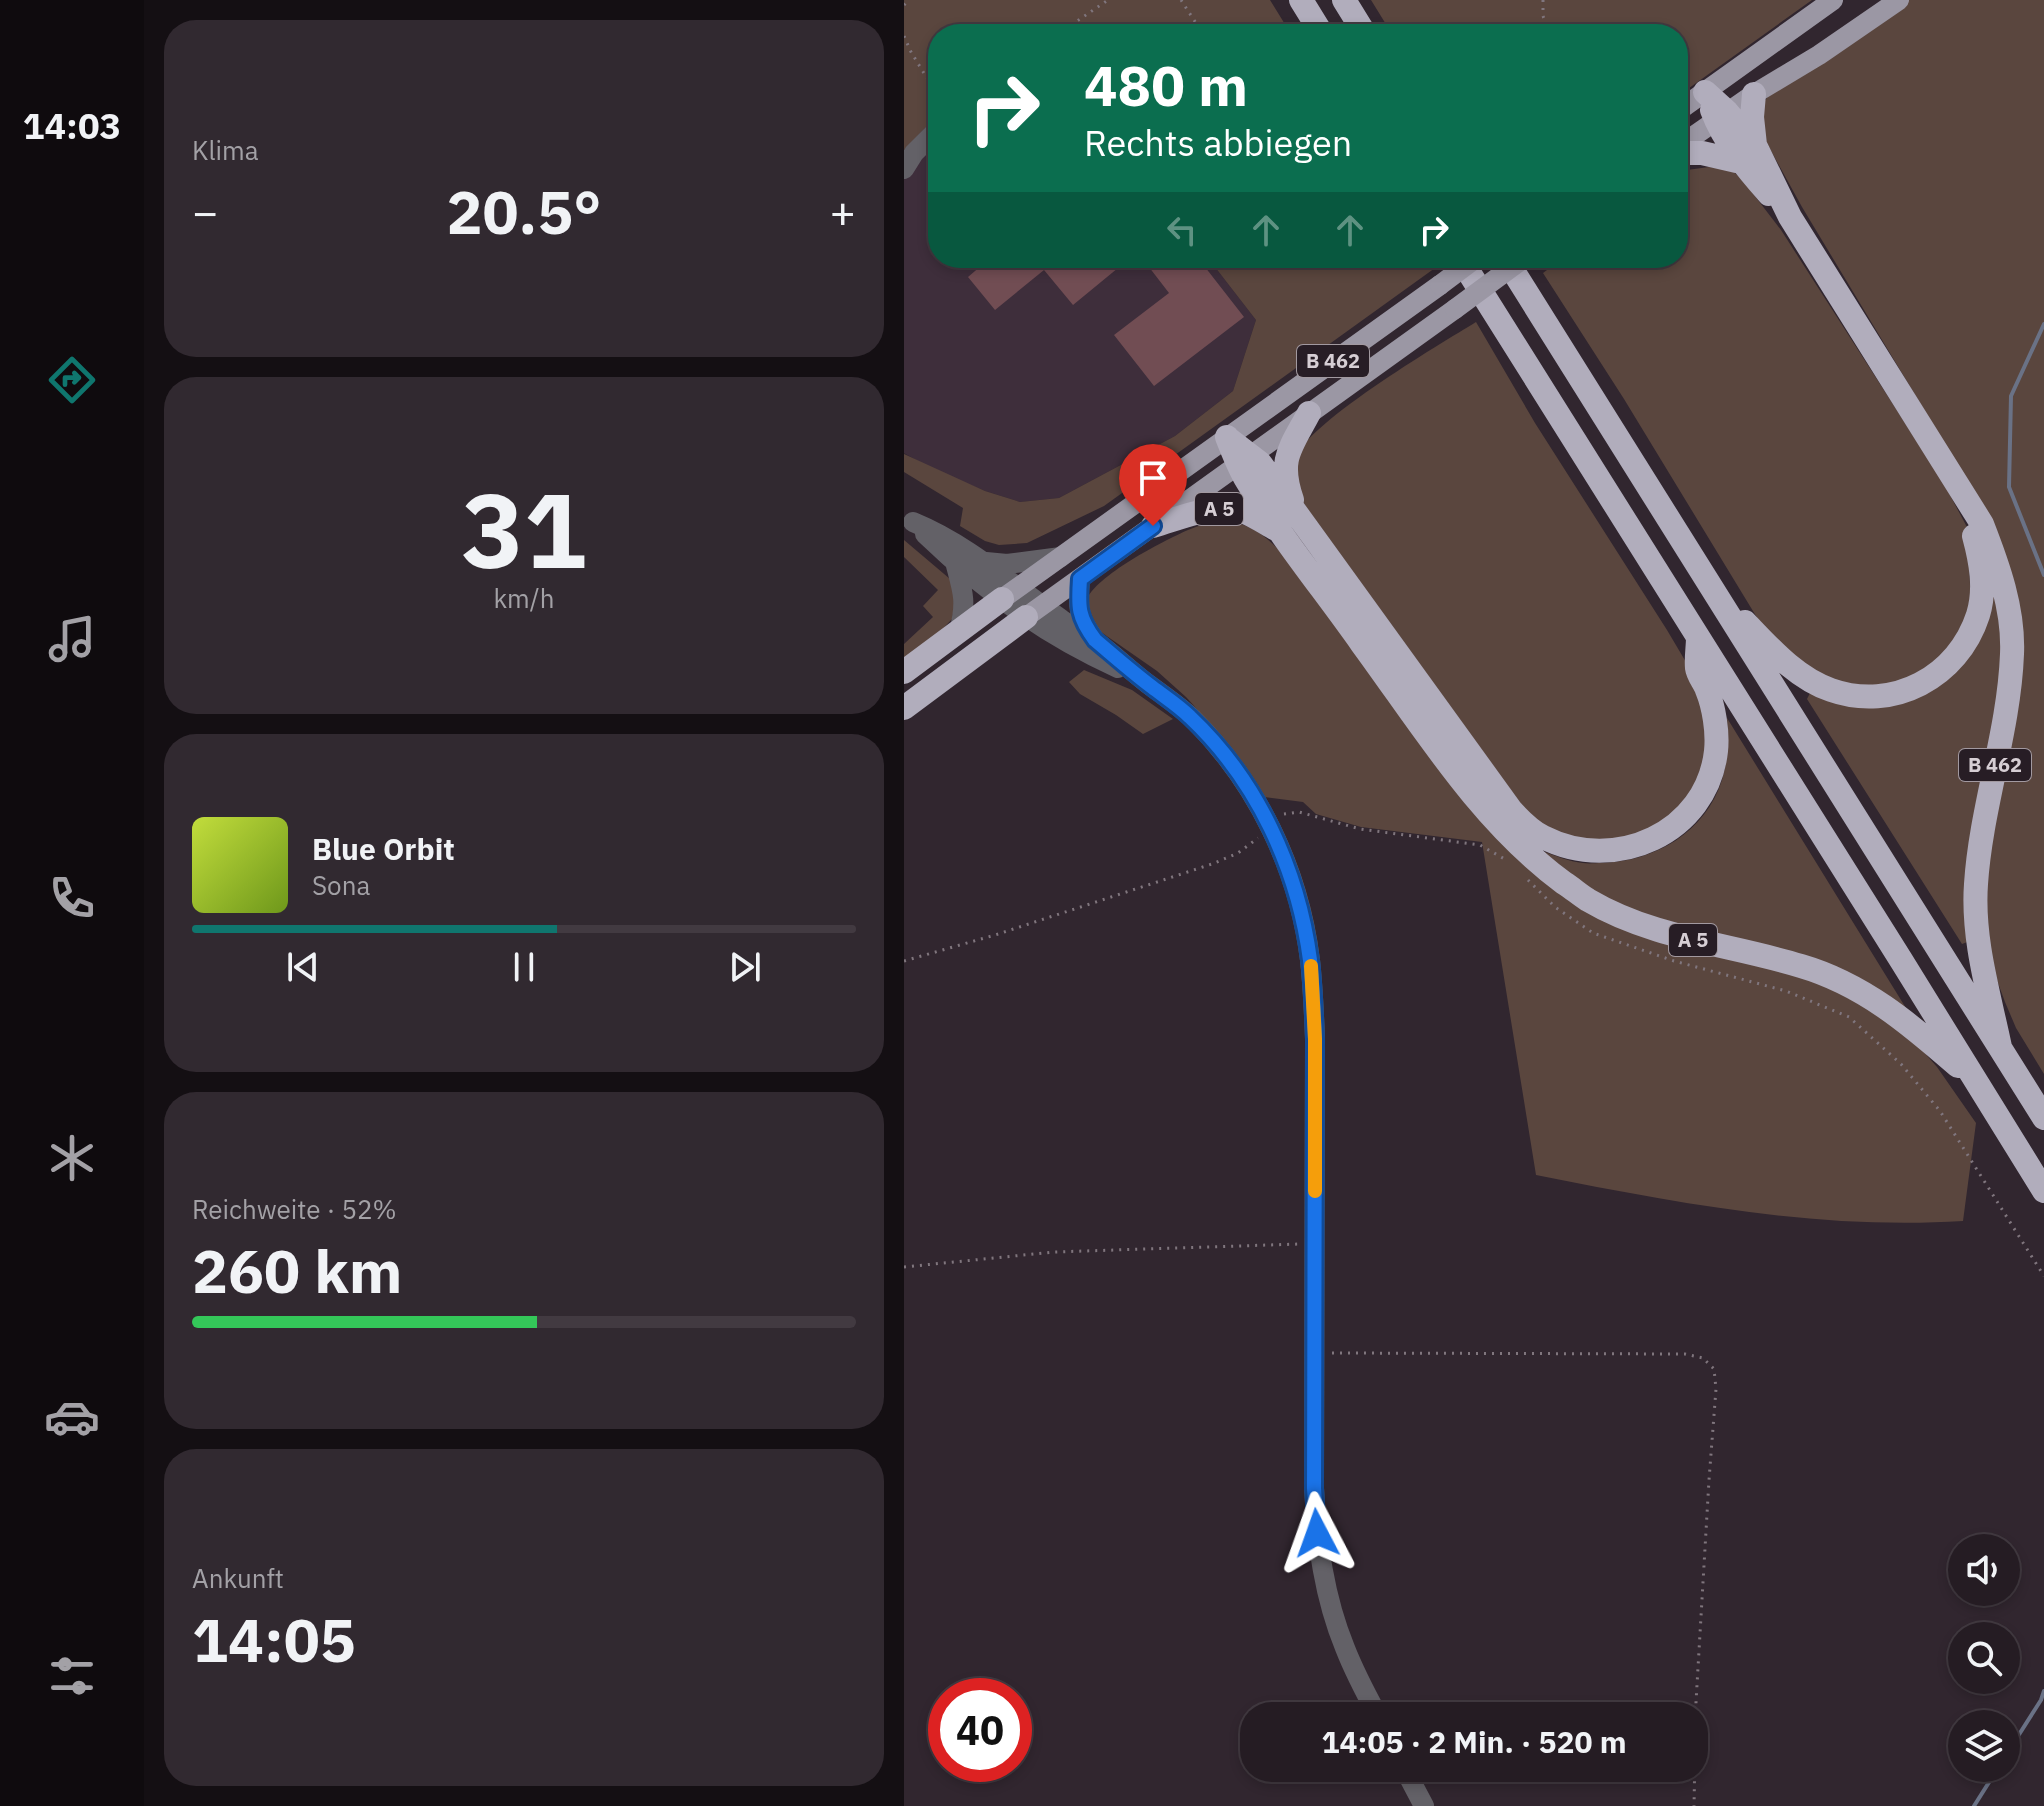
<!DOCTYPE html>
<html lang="de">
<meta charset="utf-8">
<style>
:root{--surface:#251c23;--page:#312930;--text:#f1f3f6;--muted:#a3a1a6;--line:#423a41;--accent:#0f766e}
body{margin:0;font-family:"IBM Plex Sans",sans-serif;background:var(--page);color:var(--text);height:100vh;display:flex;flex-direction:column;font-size:30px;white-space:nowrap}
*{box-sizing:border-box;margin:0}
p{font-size:26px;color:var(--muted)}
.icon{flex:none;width:44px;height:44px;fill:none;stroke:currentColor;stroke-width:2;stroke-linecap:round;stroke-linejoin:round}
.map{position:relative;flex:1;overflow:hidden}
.drawer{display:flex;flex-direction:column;gap:20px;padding:20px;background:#140f13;width:760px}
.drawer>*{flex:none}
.guide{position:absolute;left:24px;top:24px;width:760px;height:244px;border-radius:32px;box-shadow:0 4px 12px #0003,0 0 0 2px var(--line);background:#0b6e4f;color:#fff;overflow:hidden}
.controls{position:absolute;left:1044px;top:1534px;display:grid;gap:16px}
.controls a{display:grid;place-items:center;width:72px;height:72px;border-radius:50%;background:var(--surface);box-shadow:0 4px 12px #0003,0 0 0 2px var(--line);font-size:40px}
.speed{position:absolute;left:24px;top:1678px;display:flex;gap:16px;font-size:40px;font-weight:700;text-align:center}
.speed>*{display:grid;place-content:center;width:104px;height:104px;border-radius:50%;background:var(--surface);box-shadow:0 4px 12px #0003,0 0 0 2px var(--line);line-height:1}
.speed .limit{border:12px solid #d22;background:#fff;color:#111}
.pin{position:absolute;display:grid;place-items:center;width:68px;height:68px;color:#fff;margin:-82px -34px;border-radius:50% 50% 50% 0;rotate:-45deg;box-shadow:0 0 8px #0007}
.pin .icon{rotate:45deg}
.me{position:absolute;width:88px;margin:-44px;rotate:356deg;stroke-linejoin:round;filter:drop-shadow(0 0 6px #0008)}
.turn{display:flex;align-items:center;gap:28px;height:168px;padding:0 24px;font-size:36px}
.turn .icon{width:104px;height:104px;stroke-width:2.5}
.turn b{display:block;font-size:56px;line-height:68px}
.lanes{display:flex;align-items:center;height:76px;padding:0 24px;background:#0003;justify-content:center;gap:40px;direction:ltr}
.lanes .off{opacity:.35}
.big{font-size:60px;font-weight:700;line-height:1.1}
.drawer .card{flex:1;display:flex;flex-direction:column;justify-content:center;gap:12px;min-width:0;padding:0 28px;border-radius:32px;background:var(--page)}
.drawer .dial{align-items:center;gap:0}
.dial b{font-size:104px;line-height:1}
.song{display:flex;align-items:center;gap:24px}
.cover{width:96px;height:96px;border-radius:12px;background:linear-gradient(135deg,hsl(70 70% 55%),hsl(80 70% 35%))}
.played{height:8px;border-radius:4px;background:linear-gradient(90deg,var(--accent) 55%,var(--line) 55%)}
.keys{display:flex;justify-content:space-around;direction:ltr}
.heat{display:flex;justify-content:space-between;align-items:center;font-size:44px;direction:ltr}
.charge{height:12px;border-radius:6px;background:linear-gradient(90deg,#34c759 52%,var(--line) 0)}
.trip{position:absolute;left:336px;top:1702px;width:468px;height:80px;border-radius:32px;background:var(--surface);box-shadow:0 4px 12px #0003,0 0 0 2px var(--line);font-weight:700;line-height:80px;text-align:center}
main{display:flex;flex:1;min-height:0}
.tab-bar{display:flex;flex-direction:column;width:144px;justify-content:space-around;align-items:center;background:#0f0b0e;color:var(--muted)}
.tab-bar .icon{width:56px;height:56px}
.tab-bar .on{color:var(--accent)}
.tab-bar b{font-size:36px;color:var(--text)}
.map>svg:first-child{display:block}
.built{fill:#3e2e3b}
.green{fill:#5a463e}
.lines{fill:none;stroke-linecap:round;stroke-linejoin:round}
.stream{stroke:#6a7286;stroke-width:4}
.building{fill:#714d53}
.path{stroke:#80767e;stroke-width:3;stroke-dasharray:2 6;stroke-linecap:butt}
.minor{stroke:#636167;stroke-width:20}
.major{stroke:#9b97a4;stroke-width:20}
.highway{stroke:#b1adbc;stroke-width:24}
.major-bridge{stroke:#9b97a4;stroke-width:20}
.route-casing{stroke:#114b97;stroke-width:20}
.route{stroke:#1a73e8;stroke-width:14}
.slow{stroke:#f59e0b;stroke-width:14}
.labels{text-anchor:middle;stroke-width:6;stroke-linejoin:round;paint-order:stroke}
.shield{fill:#271d25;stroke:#a299a0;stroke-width:2}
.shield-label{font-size:20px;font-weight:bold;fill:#d6ced4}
</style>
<main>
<nav class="tab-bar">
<b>14:03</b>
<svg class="icon on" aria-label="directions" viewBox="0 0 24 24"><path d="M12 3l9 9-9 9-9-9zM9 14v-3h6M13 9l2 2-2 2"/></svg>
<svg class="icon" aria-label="music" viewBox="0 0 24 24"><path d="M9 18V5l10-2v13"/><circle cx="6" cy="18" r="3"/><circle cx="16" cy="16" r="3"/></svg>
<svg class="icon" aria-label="phone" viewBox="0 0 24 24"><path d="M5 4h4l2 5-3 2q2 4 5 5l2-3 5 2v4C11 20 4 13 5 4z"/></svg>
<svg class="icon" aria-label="climate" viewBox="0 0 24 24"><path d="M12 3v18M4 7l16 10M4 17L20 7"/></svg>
<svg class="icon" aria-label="car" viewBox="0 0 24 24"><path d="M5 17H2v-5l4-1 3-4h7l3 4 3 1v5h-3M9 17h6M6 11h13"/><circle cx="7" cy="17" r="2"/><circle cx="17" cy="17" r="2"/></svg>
<svg class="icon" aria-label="filters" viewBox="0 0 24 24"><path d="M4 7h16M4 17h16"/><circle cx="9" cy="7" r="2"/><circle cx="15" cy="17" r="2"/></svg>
</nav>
<section class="drawer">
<div class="card"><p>Klima</p>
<div class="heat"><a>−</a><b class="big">20.5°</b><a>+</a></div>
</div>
<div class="card dial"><b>31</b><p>km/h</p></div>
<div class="card">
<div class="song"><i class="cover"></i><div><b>Blue Orbit</b><p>Sona</p></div></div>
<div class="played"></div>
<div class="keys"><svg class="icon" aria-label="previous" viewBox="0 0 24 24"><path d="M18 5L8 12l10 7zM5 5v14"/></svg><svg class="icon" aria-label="pause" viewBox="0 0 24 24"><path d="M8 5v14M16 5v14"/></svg><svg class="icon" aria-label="next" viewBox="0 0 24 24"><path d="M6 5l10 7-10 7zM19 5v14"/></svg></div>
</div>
<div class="card"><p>Reichweite · 52%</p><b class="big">260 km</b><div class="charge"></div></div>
<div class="card"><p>Ankunft</p><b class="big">14:05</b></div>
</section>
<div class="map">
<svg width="1140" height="1806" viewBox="0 0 1140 1806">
<rect width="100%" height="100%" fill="#31262f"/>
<path class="built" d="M34 118V258H304L352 320 329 391 271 436 155 498 116 502 81 491 26 468 0 453V150L21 128Z"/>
<path class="green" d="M0 0H366L387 34H34V118L21 128 0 150Z
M467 0H908L774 96V34H488Z
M1002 0H1140V1074L1112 1028 1101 1002 1090 972 1083 935V871L1113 691 1087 521 898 207 861 140 857 105 866 94Z
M805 167 826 169 837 178 877 230 1039 482 1064 529 1067 613 1045 654 1006 680 965 689 927 683 866 639 720 399 639 273 659 258H774V176L783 170Z
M304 258H525L531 268 200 506 123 543 95 545 81 541 56 526 59 508 0 472V454L81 491 116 502 155 498 271 436 329 391 352 320Z
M572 322 631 423 763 630 792 679 806 752 780 808 742 834 676 845 630 822 397 500C395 489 390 474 390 463 393 428 538 343 572 322Z
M321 520C345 525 356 531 374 549L633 873 905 977 998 1027 1033 1067 1072 1123 1059 1221C914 1230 773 1203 632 1175L578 842 457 827 412 814 399 802 360 797 322 741 282 697 253 671 194 630 182 601C191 576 259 541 284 530 296 525 308 522 321 520Z
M0 540 46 579 53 590 48 619 33 635 0 660V644L29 617 19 606 34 590 0 557Z
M1086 574 1101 639 1066 941 1058 944 903 699 907 691 1035 683Z
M180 670 228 690 269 719 239 734 212 715 176 694 165 682Z
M823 718 1005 1013 693 896 637 851C651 855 665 862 679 863 685 864 692 863 698 863 751 861 801 833 818 780 824 760 824 739 823 718Z"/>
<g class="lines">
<path class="stream" d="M1140 324 1107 396 1105 487 1140 575
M1102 1755 1137 1700 1140 1691
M1070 1806 1094 1768"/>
</g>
<path class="building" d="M72 258H206L214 268 169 305 140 270 91 310 64 277 78 265Z
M238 258H294L340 317 250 386 210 335 265 293Z"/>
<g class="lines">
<path class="path" d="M277 0 299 34
M639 0V16L646 34
M0 5 5 0
M154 34 204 0
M0 36 7 52 34 96
M441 258 443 261
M380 814 395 812 456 829 576 845 604 861
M624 880 651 907 689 933 770 961 882 991 945 1017 997 1064 1036 1111 1140 1276
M0 961 91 935 308 864 334 853 354 838
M0 1267 150 1252 395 1244
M428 1353 781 1354 799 1358 810 1369 812 1389 805 1480 792 1702 790 1806"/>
<path class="minor" d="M0 169 10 153 34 129
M9 522C65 545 108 585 157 619 168 627 181 633 193 642 210 655 227 671 244 684 259 695 275 706 288 718 353 783 395 869 406 960 409 987 410 1013 411 1039L410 1488C413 1543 420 1597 441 1648 450 1671 462 1694 474 1716
M21 534C77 588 142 636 214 668
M51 562C59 592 63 601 55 632
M82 562 103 564 157 557
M176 579C174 604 173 616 189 637
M500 1768 520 1806"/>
<path class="major" d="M774 111 929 0
M774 147 850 94 915 55 995 0
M98 599 536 285
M122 617 551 309"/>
<path class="highway" d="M397 0 418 34
M440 0 461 34
M801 92 823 112 851 145 886 217 1078 524C1094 565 1110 609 1108 654 1105 732 1077 807 1072 884 1068 939 1085 994 1096 1047
M850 94 848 117 851 145
M808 110C820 142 843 169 865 194
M774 153H798L837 162
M556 258 997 960 1140 1191
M601 258 1140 1118
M323 437C329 452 335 468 343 481 377 538 420 590 458 644 519 727 576 821 660 883 668 888 676 895 684 900 750 939 826 944 897 966 959 984 1006 1024 1054 1066
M326 440 356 463 607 810C616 820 627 831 639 837 711 874 803 833 812 751 814 732 810 707 803 690 801 683 794 676 793 668 792 658 794 647 794 637
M388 500C374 459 386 449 405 413
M249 526C277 518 309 503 338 511 350 515 361 523 372 529
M841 622C866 648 892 678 927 690 989 712 1054 677 1074 615 1082 589 1077 562 1070 536
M0 672 98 599
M0 708 122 617"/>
<path class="major-bridge" d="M536 285 572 258
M551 309 620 258"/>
</g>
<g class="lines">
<defs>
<path id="route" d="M249 526 176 579C174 607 174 617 191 640 210 656 228 672 248 687 261 697 275 706 286 717 353 780 394 869 406 960 409 986 410 1013 411 1039L410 1488 413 1533"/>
</defs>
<use href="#route" class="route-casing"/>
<use href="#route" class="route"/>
<path class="slow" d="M407 966 411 1039V1191"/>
</g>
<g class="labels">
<g class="shield">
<rect x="393" y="345" width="72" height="32" rx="6"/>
<rect x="291" y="493" width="48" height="32" rx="6"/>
<rect x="1055" y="749" width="72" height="32" rx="6"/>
<rect x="765" y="924" width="48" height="32" rx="6"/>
</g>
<g class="shield-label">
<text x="429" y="368">B 462</text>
<text x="315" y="516">A 5</text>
<text x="1091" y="772">B 462</text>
<text x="789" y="947">A 5</text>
</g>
</g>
</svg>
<div class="controls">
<a><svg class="icon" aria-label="sound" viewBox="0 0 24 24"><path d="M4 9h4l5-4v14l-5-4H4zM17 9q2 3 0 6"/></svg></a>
<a><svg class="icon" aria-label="search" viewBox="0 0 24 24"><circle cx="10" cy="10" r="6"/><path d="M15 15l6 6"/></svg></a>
<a><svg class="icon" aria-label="layers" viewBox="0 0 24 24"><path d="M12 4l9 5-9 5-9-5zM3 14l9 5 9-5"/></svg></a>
</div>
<div class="speed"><div class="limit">40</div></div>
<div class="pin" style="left:249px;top:526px;background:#d93025"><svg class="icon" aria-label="arrive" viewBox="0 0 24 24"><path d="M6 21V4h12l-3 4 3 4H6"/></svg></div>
<svg class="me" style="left:413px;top:1533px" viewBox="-20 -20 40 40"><path d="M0-17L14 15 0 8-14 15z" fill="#1a73e8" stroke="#fff" stroke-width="4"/></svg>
<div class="trip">14:05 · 2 Min. · 520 m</div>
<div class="guide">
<div class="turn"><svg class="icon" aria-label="right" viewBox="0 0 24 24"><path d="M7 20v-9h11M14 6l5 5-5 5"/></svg><div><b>480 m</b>Rechts abbiegen</div></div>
<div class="lanes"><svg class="icon off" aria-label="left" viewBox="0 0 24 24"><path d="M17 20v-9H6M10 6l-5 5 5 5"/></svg><svg class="icon off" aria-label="ahead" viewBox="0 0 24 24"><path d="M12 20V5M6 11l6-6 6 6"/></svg><svg class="icon off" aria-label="ahead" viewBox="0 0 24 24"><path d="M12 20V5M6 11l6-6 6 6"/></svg><svg class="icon" aria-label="right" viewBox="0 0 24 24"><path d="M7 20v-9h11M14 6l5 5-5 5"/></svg></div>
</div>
</div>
</main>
